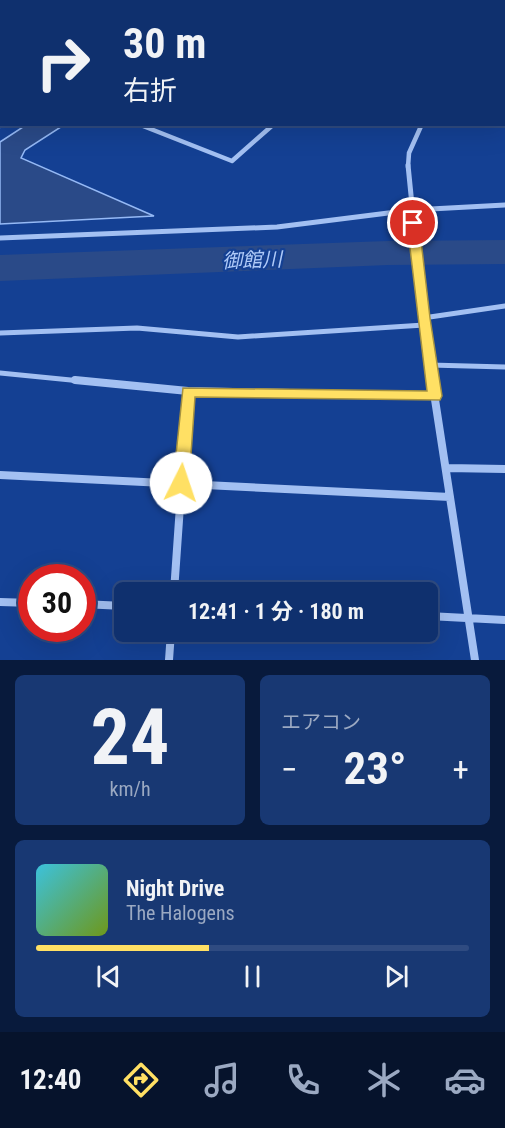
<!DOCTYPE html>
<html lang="ja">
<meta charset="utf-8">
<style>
:root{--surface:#0f306e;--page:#183873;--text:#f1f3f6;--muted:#9ba9c2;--line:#2f4b81;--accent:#ffe064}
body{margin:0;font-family:"Roboto Condensed","Noto Sans JP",sans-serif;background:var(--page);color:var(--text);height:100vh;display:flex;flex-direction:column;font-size:22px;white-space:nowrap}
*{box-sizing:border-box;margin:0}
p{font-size:20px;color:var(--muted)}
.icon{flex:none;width:33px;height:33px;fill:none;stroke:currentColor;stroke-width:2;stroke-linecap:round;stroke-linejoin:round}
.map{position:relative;height:660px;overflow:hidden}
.details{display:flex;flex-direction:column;gap:15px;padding:15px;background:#081a3c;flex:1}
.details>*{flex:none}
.banner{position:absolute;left:0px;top:0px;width:506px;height:126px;box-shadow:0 6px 24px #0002,0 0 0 2px var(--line);background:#0f306e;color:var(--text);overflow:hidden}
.speed{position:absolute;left:18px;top:564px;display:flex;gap:12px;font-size:30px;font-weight:700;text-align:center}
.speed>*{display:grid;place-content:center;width:78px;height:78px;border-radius:50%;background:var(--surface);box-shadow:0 6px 24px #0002,0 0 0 2px var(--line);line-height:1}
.speed .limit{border:9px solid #d22;background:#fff;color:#111}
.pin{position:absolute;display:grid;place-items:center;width:51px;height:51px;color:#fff;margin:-26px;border:3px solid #fff;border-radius:50%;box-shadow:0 2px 6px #0007}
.me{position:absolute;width:66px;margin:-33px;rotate:4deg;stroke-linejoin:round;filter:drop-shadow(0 0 4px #0008)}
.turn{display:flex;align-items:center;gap:21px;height:126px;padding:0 24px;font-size:27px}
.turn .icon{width:78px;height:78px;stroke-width:2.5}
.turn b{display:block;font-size:42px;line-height:51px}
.big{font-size:45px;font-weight:700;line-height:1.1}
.details .card{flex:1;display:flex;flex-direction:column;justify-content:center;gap:9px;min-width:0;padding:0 21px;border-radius:9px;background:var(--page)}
.details .dial{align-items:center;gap:0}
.dial b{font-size:78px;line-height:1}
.song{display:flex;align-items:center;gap:18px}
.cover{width:72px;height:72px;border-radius:9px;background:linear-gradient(135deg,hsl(190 70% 55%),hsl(80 70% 35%))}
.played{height:6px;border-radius:3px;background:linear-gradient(90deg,var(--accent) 40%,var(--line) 40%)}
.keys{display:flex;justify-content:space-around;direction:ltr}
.heat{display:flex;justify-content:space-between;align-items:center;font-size:33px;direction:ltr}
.details .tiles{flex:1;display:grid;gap:15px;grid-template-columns:1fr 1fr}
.card:last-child{grid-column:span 2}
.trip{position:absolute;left:114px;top:582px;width:324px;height:60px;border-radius:9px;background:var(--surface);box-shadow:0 6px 24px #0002,0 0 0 2px var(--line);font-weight:700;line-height:60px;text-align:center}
.menu{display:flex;height:96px;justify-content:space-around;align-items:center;background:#06132c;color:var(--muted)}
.menu .icon{width:42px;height:42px}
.menu .active{color:var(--accent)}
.menu b{font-size:27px;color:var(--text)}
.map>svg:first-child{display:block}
.water{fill:#2a4a88;stroke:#95b9f5;stroke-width:1.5}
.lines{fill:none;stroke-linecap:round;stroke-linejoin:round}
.river{fill:#2a4a88;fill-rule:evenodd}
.street-far2{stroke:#a3c0f2;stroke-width:4.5}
.street-far1{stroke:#a3c0f2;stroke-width:5}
.street{stroke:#a3c0f2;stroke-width:8}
.primary{fill:#eef3ff;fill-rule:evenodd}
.route{fill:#ffe064;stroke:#a69241;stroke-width:1.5}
.labels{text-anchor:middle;stroke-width:4.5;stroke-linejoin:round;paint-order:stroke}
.water-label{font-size:20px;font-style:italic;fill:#afcaf8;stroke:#144093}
</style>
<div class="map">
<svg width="505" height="660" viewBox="0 0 505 660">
<rect width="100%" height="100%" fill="#144093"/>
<path class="water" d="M26 125H64L25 150 21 158 154 216 0 224V142Z"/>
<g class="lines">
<path class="river" d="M505 240V264L388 265 0 281V255L388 241Z"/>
<path class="street-far2" d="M244 0 249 2
M453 0 459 2
M197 2 199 0
M138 124 232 161 274 124
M0 126 3 124
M408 167 409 153 422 124"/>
<path class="street-far1" d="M408 165 424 325 433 382
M0 238 277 227 412 210 505 205
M423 318 505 306
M0 333 137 328 238 337 424 325
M430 365 505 367
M0 373 91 382"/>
<path class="street" d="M75 380 188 391 435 396
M432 380 475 660
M447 468 505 469
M0 475 450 497
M174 592 188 391
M0 602 32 603
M82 604 124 606
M428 616 505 620
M169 660 171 632"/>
<path class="primary" d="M39 0H50L38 2Z
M2 20V27H0V21Z"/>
</g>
<path class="route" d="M413 219 419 223 430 318 442 396 440 400 195 397 189 483 187 488H176L173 483 183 388 427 391 407 223Z"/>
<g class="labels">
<g class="water-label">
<text transform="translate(252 260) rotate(-2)" y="7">御館川</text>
</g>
</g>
</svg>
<div class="speed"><div class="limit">30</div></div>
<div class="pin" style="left:413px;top:223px;background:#d93025"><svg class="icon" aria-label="arrive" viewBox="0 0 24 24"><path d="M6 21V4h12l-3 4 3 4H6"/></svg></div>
<svg class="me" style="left:181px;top:483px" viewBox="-20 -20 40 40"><circle r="19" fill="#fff"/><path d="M0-13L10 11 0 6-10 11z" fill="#ffe064"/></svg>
<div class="trip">12:41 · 1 分 · 180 m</div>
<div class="banner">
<div class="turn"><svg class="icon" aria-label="right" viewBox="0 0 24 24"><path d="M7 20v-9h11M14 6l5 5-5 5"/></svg><div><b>30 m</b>右折</div></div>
</div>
</div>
<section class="details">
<div class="tiles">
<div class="card dial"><b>24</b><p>km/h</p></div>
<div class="card"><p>エアコン</p>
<div class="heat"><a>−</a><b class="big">23°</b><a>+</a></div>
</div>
<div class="card">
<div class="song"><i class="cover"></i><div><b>Night Drive</b><p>The Halogens</p></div></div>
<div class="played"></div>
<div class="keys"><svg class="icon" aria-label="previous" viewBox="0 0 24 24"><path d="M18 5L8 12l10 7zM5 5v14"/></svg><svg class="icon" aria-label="pause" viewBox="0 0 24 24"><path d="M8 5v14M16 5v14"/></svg><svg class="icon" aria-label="next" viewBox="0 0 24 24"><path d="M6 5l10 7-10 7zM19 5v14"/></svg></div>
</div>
</div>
</section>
<nav class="menu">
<b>12:40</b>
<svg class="icon active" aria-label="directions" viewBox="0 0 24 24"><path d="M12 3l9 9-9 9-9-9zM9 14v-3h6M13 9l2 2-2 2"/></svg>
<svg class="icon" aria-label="music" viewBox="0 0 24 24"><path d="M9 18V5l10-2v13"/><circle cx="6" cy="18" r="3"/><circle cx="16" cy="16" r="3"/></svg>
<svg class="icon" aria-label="phone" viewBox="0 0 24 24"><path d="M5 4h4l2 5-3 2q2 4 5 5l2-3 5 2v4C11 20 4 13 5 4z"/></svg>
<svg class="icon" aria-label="climate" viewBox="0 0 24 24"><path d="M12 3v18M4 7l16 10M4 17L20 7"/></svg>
<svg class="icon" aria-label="car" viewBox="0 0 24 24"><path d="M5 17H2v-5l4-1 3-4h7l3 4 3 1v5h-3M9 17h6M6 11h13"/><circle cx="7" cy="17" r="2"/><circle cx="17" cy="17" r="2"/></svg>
</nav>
